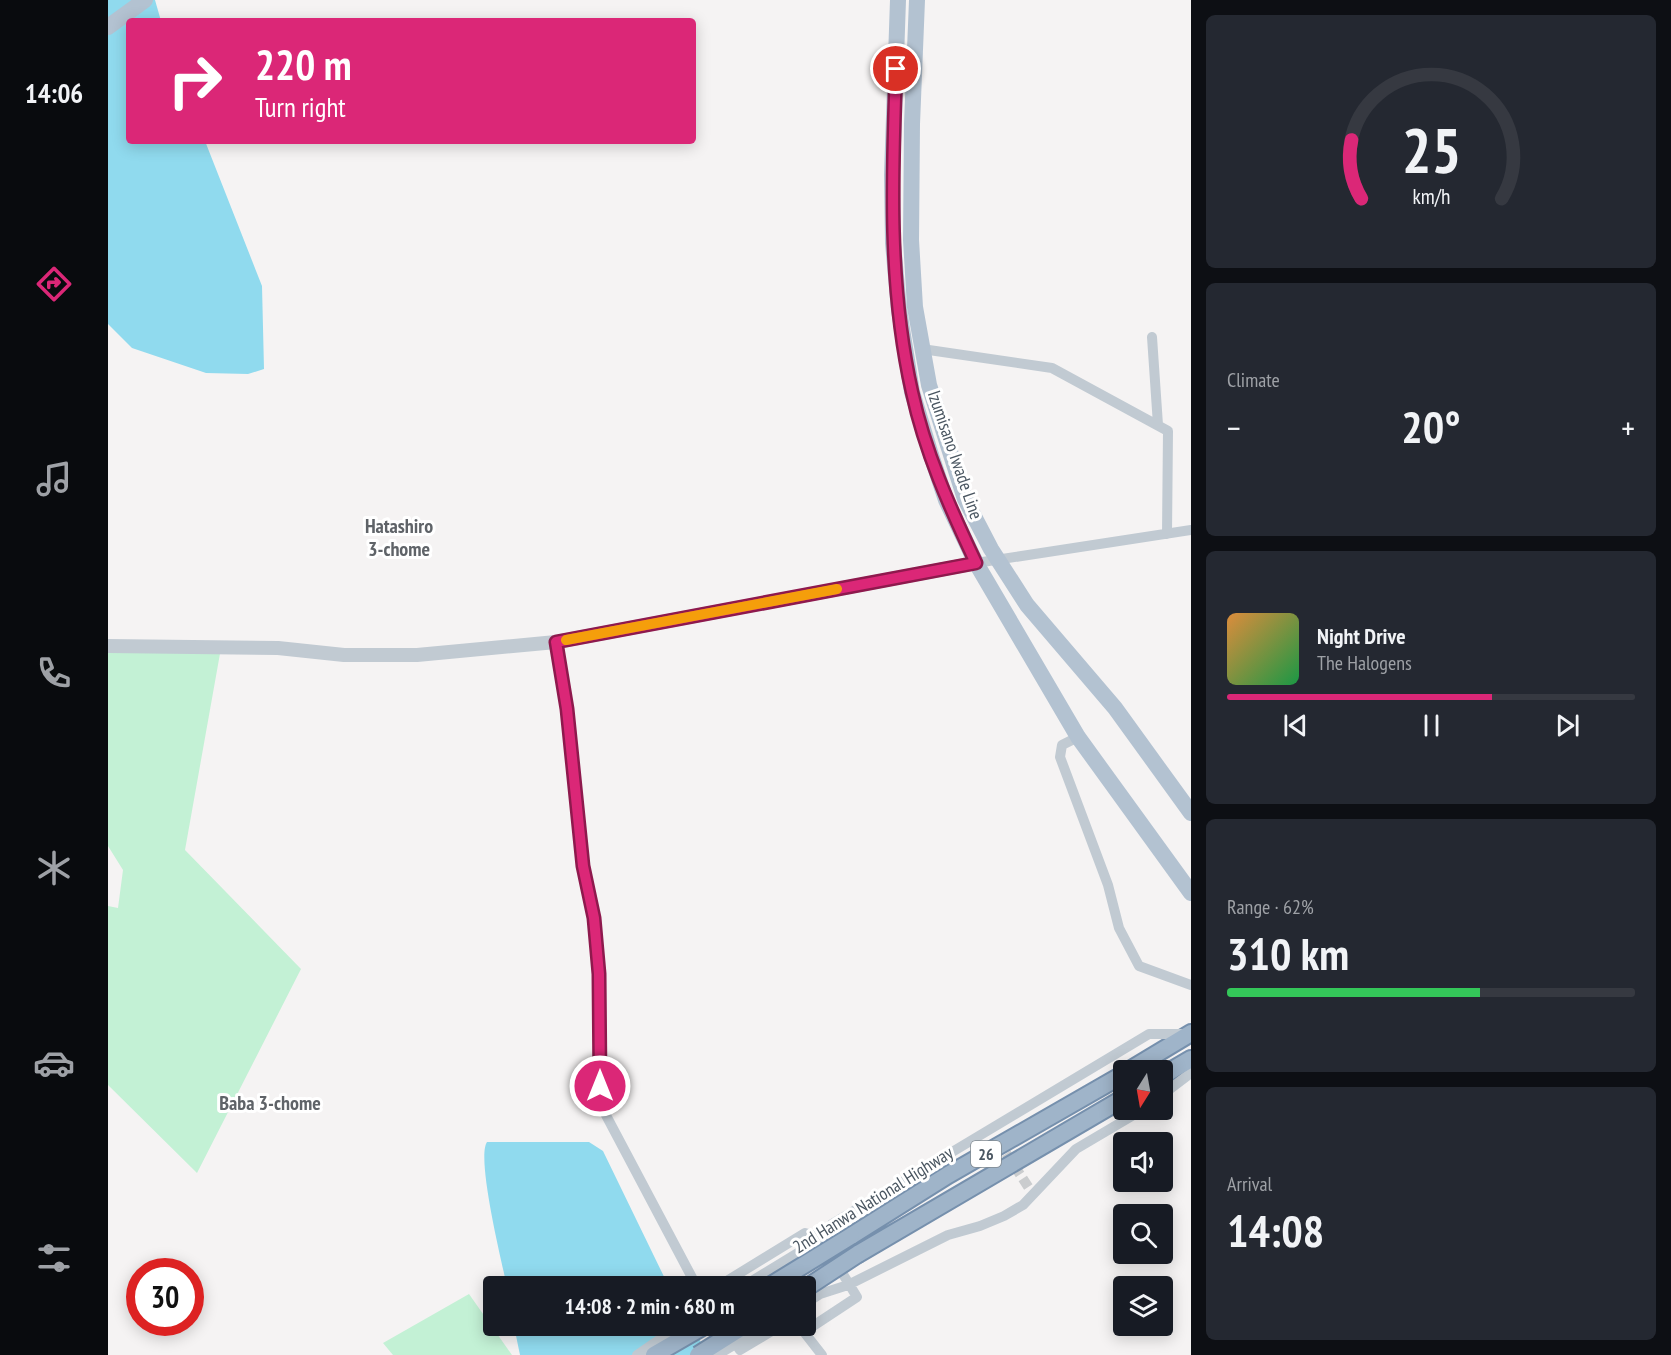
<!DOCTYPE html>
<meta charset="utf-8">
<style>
:root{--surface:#171b24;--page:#242831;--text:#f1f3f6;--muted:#9ea1a6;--line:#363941;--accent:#db2777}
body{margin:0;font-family:"PT Sans Narrow",sans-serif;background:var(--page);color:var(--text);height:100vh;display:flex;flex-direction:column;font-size:22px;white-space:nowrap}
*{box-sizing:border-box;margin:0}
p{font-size:20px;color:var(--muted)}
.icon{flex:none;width:33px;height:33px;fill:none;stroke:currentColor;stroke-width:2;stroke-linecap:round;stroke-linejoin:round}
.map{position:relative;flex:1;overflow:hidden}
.drawer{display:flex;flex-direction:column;gap:15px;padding:15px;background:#0d0f14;width:480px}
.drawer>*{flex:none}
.banner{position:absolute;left:18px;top:18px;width:570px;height:126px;border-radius:6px;box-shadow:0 3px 15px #0003;background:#db2777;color:#fff;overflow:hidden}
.needle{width:39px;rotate:191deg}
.fabs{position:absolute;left:1005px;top:1060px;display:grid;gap:12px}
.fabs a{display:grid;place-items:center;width:60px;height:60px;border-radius:6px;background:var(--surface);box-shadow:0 3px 15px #0003;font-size:30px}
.speed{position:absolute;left:18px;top:1258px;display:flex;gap:12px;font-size:30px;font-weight:700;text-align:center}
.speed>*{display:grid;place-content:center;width:78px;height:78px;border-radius:50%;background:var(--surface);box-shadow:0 3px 15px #0003;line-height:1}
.speed .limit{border:9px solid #d22;background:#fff;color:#111}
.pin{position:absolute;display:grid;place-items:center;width:51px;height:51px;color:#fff;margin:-26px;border:3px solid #fff;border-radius:50%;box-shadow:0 2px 6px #0007}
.me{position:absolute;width:66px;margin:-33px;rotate:0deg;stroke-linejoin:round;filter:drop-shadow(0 0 4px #0008)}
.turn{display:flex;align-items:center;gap:21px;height:126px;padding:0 30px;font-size:27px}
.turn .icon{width:78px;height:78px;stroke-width:2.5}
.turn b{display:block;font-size:42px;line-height:51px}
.big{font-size:45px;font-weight:800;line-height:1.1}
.drawer .card{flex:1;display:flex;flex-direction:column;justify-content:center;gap:9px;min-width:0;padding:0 21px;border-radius:9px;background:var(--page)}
.drawer .dial{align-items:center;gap:0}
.dial svg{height:156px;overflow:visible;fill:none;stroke:var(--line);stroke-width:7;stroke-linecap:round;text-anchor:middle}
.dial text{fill:var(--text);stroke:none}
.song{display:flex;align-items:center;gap:18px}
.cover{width:72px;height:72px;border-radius:9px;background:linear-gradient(135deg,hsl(30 70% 55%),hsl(140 70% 35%))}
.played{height:6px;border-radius:3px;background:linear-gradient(90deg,var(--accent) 65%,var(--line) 65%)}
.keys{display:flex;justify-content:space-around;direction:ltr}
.heat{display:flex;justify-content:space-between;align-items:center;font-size:33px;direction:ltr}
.charge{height:9px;border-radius:4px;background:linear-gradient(90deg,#34c759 62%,var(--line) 0)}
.trip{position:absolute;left:375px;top:1276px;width:333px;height:60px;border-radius:6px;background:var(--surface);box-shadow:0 3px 15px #0003;font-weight:800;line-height:60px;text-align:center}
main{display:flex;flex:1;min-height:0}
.tabs{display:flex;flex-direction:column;width:108px;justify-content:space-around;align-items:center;background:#090b0e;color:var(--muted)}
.tabs .icon{width:42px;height:42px}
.tabs .selected{color:var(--accent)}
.tabs b{font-size:27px;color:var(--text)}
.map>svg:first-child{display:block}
.green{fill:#c3f1d5}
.water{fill:#90daee}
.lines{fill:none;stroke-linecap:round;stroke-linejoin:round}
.minor-tunnel{stroke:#caccce;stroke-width:10;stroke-dasharray:10 5;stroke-linecap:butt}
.trunk-casing{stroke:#7690ad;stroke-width:20}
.minor{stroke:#c1cad2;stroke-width:10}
.tertiary{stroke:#c1cad2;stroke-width:14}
.primary{stroke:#b3c2d1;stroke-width:16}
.trunk{stroke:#9fb4c9;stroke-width:16}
.trunk-bridge-casing{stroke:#7690ad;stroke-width:20;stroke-linecap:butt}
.minor-bridge{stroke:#c1cad2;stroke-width:10}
.trunk-bridge{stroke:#9fb4c9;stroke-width:16}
.route-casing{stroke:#8e194d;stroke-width:15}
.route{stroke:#db2777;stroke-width:10}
.slow{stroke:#f59e0b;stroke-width:10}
.labels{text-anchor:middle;stroke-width:6;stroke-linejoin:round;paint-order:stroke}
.shield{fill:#fff;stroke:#808990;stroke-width:1.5}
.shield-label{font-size:16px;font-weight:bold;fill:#4a5661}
.street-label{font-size:18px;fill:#4a5661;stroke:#fff}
.neighbourhood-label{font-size:20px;font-weight:bold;fill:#5f6368;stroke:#fff}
</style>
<main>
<nav class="tabs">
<b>14:06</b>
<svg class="icon selected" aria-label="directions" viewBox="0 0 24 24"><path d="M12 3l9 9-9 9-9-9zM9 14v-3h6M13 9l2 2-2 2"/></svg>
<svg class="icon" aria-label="music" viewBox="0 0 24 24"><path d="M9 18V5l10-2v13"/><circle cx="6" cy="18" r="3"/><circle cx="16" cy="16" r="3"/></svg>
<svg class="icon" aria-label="phone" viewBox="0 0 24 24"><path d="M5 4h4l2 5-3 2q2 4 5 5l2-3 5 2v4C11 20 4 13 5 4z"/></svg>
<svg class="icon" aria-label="climate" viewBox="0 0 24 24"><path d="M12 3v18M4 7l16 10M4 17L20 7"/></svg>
<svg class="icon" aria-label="car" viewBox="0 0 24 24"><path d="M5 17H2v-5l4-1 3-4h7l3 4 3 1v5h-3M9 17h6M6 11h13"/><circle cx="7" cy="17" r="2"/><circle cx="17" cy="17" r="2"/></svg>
<svg class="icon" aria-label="filters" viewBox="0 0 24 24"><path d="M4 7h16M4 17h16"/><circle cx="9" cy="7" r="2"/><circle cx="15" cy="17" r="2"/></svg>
</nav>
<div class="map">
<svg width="1083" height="1355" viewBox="0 0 1083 1355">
<rect width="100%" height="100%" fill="#f5f3f3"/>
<path class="green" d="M0 646 113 648 77 850 193 969 89 1173 0 1085V906L10 908 15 870 0 846Z
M361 1294 404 1355H285L275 1343Z"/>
<path class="water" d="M0 0H47L53 21H21V141H97L154 286 156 369 140 374 98 373 24 348 0 324Z
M379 1142H481L495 1151 561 1287H399C394 1262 368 1158 379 1142Z
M406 1326H584L600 1355H412Z"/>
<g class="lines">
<path class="minor-tunnel" d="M890 1141 921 1188"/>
<defs>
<path id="trunk" d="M1020 1071 1083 1033
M1054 1076 1083 1059
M743 1236 840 1175 1016 1074
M750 1254 1016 1098
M546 1355 596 1326"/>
</defs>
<use href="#trunk" class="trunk-casing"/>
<path class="minor" d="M1044 337 1050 425
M814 349 944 368 1060 431 1059 534
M868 563 1083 530
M448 642 459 709 475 865 486 918 491 974V1102L589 1287
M970 737 954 745 952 757 1000 885 1011 928 1031 966 1083 985
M1054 1095 1083 1073
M609 1287 697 1233 712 1237 749 1297 696 1332 714 1355
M634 1287 693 1251 724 1224 1041 1034H1080
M698 1303 712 1294 740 1285 840 1235 872 1226 896 1216 915 1205 968 1149 1034 1110
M615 1326 632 1350 672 1326
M529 1355 571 1326"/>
<path class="tertiary" d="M0 646 170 648 236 655H309L448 642 868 563"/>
<path class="primary" d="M790 0 784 175 785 243 791 310 804 392 823 455 838 500 868 563 970 737 1083 893
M809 0 804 124 803 240 807 307 821 385 857 499 883 549 919 605 1007 708 1083 813
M0 27 37 0"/>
<use href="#trunk" class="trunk"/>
<defs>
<path id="trunk-bridge" d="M660 1287 743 1236
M698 1288 750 1254
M590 1355 636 1326"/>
</defs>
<use href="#trunk-bridge" class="trunk-bridge-casing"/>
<path class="minor-bridge" d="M609 1355 658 1326"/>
<use href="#trunk-bridge" class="trunk-bridge"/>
</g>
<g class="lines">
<defs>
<path id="route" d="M492 1086 491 974 486 918 475 866 459 709 448 642 868 563C842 508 817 452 804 392 780 286 784 177 788 69"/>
</defs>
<use href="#route" class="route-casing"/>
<use href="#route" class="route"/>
<path class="slow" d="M458 640 729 589"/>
</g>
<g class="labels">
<rect class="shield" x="863" y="1141" width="30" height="26" rx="4.5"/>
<g class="shield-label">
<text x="878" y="1160">26</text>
</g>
<g class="street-label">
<text transform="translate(847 455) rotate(71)" y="6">Izumisano Iwade Line</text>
<text transform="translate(765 1200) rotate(-32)" y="6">2nd Hanwa National Highway</text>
</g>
<g class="neighbourhood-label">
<text x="291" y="533">Hatashiro<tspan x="291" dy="23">3-chome</tspan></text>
<text x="162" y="1110">Baba 3-chome</text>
</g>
</g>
</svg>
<div class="fabs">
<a><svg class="needle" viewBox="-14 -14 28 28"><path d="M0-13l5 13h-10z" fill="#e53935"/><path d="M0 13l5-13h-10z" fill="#9ea1a6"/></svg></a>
<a><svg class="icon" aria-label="sound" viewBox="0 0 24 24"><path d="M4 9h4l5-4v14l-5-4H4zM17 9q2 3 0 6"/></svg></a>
<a><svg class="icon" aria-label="search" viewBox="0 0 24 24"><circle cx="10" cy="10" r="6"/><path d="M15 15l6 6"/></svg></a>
<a><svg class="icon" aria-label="layers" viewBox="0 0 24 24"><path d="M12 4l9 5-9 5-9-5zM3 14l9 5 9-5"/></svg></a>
</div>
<div class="speed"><div class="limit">30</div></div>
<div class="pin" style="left:788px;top:69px;background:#d93025"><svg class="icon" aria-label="arrive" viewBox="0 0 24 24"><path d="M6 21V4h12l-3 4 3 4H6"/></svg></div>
<svg class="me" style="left:492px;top:1086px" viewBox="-20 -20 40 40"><circle r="17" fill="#db2777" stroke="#fff" stroke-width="3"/><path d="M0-11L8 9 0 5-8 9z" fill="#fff"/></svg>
<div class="trip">14:08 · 2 min · 680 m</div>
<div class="banner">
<div class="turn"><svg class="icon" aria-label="right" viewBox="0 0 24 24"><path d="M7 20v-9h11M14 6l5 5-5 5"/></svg><div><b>220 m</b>Turn right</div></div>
</div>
</div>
<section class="drawer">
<div class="card dial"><svg viewBox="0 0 100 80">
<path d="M14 69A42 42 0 1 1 86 69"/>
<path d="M14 69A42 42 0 0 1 9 39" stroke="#db2777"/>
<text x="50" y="56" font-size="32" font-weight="700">25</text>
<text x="50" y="72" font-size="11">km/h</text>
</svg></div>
<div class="card"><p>Climate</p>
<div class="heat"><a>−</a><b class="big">20°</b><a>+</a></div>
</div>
<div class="card">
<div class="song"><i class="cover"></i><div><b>Night Drive</b><p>The Halogens</p></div></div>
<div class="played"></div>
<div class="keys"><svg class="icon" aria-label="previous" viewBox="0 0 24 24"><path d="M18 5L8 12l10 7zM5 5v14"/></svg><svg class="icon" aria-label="pause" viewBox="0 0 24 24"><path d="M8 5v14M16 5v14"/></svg><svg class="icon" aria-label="next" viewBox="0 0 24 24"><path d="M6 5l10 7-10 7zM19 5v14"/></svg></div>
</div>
<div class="card"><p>Range · 62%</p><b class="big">310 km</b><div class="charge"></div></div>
<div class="card"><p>Arrival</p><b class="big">14:08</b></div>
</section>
</main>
